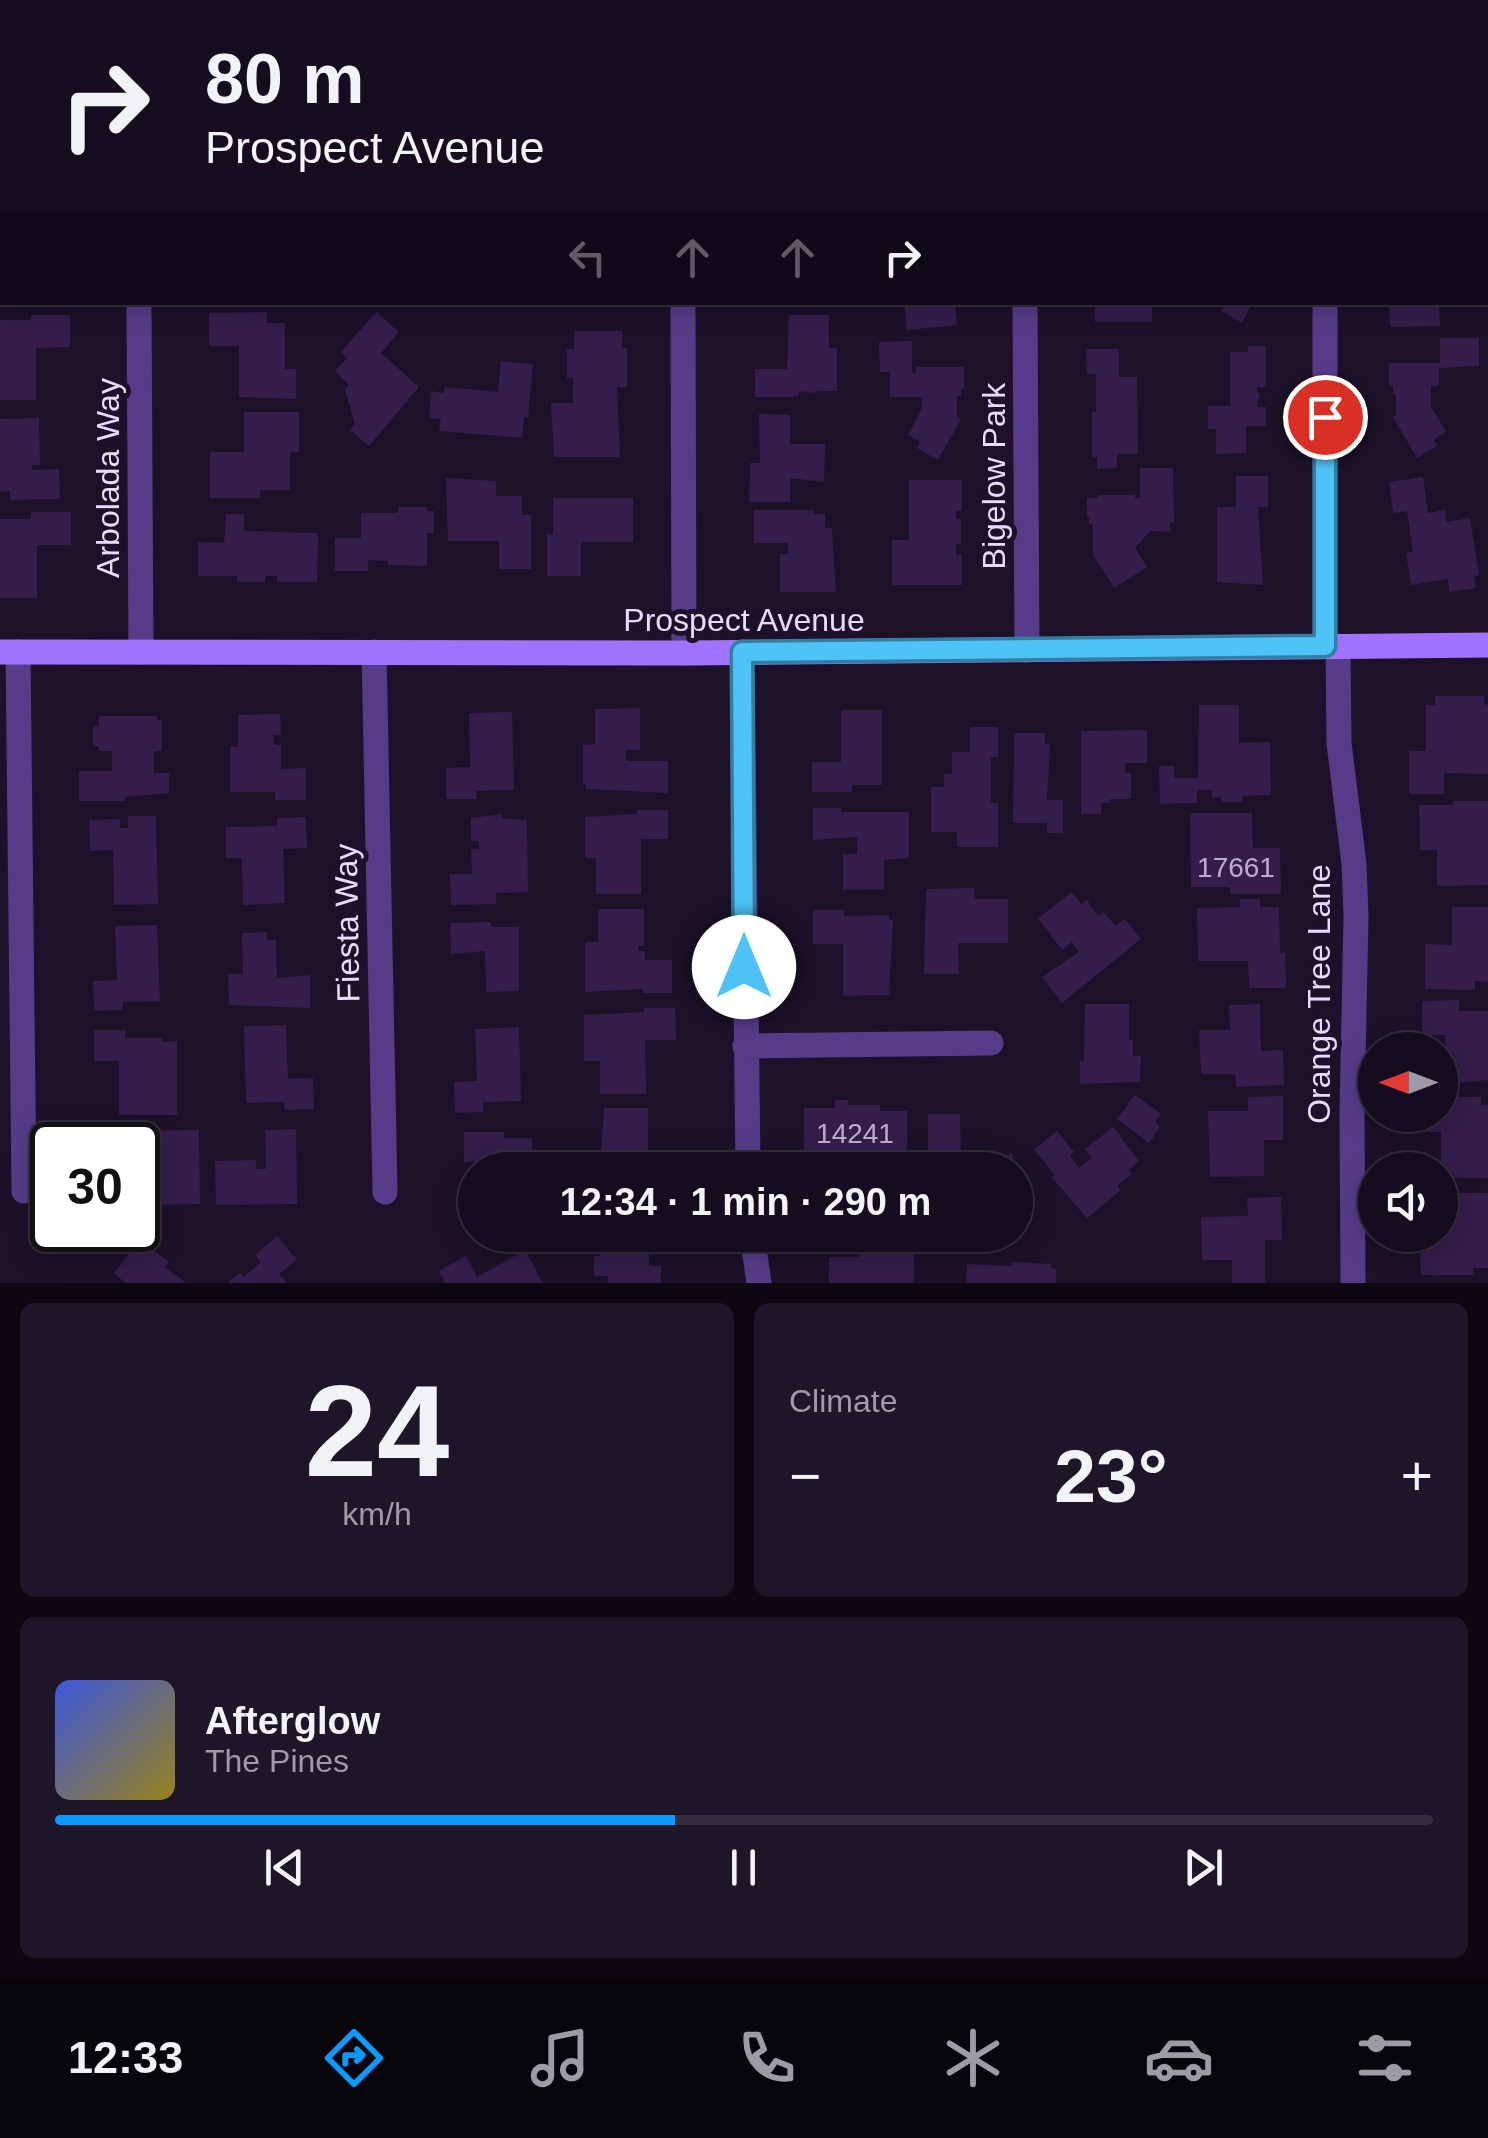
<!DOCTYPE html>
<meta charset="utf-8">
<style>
:root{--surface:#150d1f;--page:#1e1628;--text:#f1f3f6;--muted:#9d9ca4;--line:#342d3d;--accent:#089afc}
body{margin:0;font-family:Helvetica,sans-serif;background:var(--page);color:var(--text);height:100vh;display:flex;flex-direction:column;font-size:38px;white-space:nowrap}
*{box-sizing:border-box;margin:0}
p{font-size:32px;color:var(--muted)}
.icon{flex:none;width:55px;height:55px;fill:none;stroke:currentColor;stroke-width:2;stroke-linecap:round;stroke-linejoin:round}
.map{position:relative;height:1283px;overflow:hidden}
.sheet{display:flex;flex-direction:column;gap:20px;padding:20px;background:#0c0711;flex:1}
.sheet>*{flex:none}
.guide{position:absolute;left:0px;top:0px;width:1490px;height:305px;box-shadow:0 5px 25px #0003,0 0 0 2px var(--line);background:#150d1f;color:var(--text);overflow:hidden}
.needle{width:65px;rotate:270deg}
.fabs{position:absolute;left:1358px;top:1032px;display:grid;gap:20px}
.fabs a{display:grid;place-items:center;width:100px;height:100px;border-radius:50%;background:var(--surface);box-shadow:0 5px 25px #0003,0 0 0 2px var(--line);font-size:50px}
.speed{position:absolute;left:30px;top:1122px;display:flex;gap:20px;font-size:50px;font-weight:700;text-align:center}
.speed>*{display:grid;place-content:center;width:130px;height:130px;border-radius:50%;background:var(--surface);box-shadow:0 5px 25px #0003,0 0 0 2px var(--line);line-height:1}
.speed .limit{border:5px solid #111;border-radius:15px;background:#fff;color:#111}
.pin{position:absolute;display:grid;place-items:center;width:85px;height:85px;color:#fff;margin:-42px;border:5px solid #fff;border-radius:50%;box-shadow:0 2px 10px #0007}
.me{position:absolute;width:110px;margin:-55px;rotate:0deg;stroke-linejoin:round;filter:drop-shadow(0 0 8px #0008)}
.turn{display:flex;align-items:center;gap:35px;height:210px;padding:0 40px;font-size:45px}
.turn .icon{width:130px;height:130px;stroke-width:2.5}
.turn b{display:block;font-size:70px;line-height:85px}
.lanes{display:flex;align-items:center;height:95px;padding:0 40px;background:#0003;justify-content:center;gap:50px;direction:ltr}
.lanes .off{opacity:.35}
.big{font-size:75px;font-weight:700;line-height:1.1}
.sheet .tile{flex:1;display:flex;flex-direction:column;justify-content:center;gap:15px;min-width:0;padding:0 35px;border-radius:15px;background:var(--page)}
.sheet .dial{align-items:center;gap:0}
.dial b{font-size:130px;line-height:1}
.song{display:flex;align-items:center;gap:30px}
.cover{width:120px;height:120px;border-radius:15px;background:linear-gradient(135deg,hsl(230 70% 55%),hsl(50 70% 35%))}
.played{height:10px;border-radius:5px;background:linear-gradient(90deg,var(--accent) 45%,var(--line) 45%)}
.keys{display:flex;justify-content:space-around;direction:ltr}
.heat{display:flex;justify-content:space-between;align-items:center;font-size:55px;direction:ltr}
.sheet .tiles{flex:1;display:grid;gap:20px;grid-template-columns:1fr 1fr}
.tile:last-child{grid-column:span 2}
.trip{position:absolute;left:458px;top:1152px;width:575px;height:100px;border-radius:50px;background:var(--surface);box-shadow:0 5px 25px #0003,0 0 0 2px var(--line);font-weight:700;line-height:100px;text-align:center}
.tabs{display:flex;height:160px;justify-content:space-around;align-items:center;background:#08050c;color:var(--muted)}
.tabs .icon{width:70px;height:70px}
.tabs .selected{color:var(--accent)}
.tabs b{font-size:45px;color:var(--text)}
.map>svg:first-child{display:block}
.building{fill:#341d4a}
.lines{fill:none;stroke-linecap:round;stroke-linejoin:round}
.minor{stroke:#563c88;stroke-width:25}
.secondary{stroke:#a072fd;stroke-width:25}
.route-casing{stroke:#337fa1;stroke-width:25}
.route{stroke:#4fc3f7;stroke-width:18}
.labels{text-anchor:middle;stroke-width:10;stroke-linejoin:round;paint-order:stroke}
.number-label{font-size:28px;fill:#bcabd2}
.street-label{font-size:32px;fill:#e9daff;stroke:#1c1129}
</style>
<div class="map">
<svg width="1488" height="1283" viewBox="0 0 1488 1283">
<rect width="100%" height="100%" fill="#1c1129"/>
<path class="building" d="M904 302H955L957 325 907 330Z
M1095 302H1152V322H1095Z
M1219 302H1253L1242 323 1221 311 1225 305Z
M1389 302H1439L1440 326 1390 327Z
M267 312V323H285V369H296V399L239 397V346H209V313Z
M376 312 399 332 381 353 419 387 369 446 350 430 355 424 345 389 349 385 335 371 347 358 341 352Z
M31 315H70V347L36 348V400H0V320H31Z
M789 315H829V348H837V391H817V393L799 391V395L793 397H755V369H787Z
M574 331H622V348H627V387H617L620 457H554L551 403H573V378H567V349H574Z
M1440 338H1479V366L1439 368V386H1431V406L1446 432 1434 440 1437 446 1417 458 1393 417 1396 415V394H1393V386H1389V363H1440Z
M912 341V373H916V367H964V389H961V396H957V417L961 419 938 460 917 448 920 442 908 435 922 408V397H890V372H880L879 342Z
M1248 346H1266V387H1257V393H1260L1257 407H1266V426H1246V453L1216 454V429H1208V406H1230V352H1248Z
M1086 349H1119V377H1137L1138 454H1117V468L1097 469V457L1092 458V412H1096V374H1087Z
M501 361 533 364 528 417H524L522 438 439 431 441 419 429 418 431 391 444 393 445 387 498 392Z
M244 412H299V452H290V490H260V498H210V452H244Z
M759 414 790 415V444H825L824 482 790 478V502H749L750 463H760Z
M39 418 40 465H32V470L59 469 60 499 10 500V491L0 492V419Z
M1140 468H1173L1174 523H1170V532L1150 531 1135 548 1147 567 1114 588 1093 555V524H1089V517H1087V498H1098V495H1135V498H1140Z
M1236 476H1268V507H1258L1263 585 1217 582V507H1236Z
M1423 477 1428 513 1445 510 1446 522 1470 518 1479 575 1474 576 1476 588 1449 592 1448 579 1411 585 1406 553 1413 552 1407 511 1393 513 1389 482Z
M446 478 496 481V496H522V515H531V569H499V541H448Z
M909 480H962V511H956V519H961V544H956V555H962V585H892V540H909Z
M553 498H633V542H581V576H547V534H553Z
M398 507H427V511H434V533H427V566L388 565V561L368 560V571H335V538H361V513H398Z
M754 510H813V514H825V528H832L836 592H780V554H788V543H754Z
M31 512H71V545H37V598H0V519H31Z
M226 514H244V531L318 533 317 582H277V576H265V582H237V576H198V542L224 543Z
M1435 696H1485L1484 704 1488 705V774L1444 773V794H1409V751H1426V705H1435Z
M1199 705H1239V743L1270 742 1271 795 1242 796V802H1221V797L1212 798V790H1197V803L1160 804 1159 766H1174V778H1198Z
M640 708V750H626V761H668V793L586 789V784H583V745L595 744V709Z
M841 710H882V785H852V792H812V762H841Z
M512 712 514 790 476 791 477 799H446V768L470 767 469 713Z
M280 714 281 735H273L274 745H281V769L306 768V800H275V792H230V747H238V715Z
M99 716H157V720H162V751H154V773H169V793L125 797V801H79V771H112V751H99V746H93V726H99Z
M970 727H998V757H991V803H998V847H957V832H931V787H944V774H952V752H970Z
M1147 730V763H1125V773H1131V799H1110V803H1101V814H1081V731Z
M1014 733H1045V744H1050L1047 800H1063V833H1047V823H1013Z
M1453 801H1488V885L1437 886V850H1420L1419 805H1453Z
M813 808H841V812H909V858L884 860V889L843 890V854H857V837L813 840Z
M637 810H668V839H641V894H596V858H585V817L637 814Z
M1190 813H1252L1253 848H1280L1281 894H1230V887H1191Z
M502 814V818L527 820 528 892 496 893V904L451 905 450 874H472L471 849H479V841H471V818Z
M128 816H156L158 904 114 905 113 850 90 851 89 820 120 819V828H128Z
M306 817 307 848 283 849 285 903 243 905 242 858H226V827L277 826V818Z
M974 888 975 899H1008V943H958L959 974H924L926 889Z
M1072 892 1081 904 1087 900 1098 916 1104 912 1115 926 1125 919 1141 939 1062 1003 1042 977 1079 952 1072 942 1062 950 1038 918Z
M1240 899H1260V907H1279L1280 953 1285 952 1286 988H1249L1248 961H1198L1197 908 1240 907Z
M1452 907H1488V982L1475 981V990L1425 989V944L1452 945Z
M598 909H644V946H638V951H645V960H672V993H643V989L585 992V942H598Z
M813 910H844V916L889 915V920H893L889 995 843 996V944H813Z
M491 922V927H519V991L486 992 485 951 451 954 450 923Z
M157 925 160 1001 123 1002V1010L94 1011 93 981 117 980 115 926Z
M267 932V940H276L277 978 310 975V1008L229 1005 228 974H243L242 933Z
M1459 1000V1011H1488V1080L1445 1084V1035H1422V1001Z
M1085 1004H1129V1040H1133V1056H1141L1140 1082 1080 1084V1061H1084Z
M1260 1004 1261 1051 1283 1050 1284 1085 1236 1087 1235 1074H1201L1199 1030H1230L1229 1005Z
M644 1008H675L676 1040H645L646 1094H600V1061H584V1015L644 1012Z
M286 1025 288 1079 313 1078 314 1109 285 1110 284 1102 246 1103 244 1026Z
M519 1027 521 1101 483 1102V1112L455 1113 454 1082 477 1081 475 1029Z
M94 1030H125V1038H162V1042L177 1041V1115H119V1061H94Z
M1135 1095 1161 1114 1155 1122 1160 1127 1149 1143 1117 1119Z
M1283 1096V1140H1264V1176L1210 1177 1208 1111H1248V1097Z
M1440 1097H1481V1105H1488V1178H1441V1132H1421V1115H1440Z
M835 1100H848V1105H880V1111H907V1158L837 1155V1170H804V1108H835Z
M604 1108H648V1161H678V1170H600Z
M928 1114H960L961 1160H976V1155L1013 1154V1170H933V1156H928Z
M1113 1127 1139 1161 1129 1170 1132 1174 1117 1186 1121 1190 1087 1218 1052 1178 1055 1175 1034 1149 1057 1131 1074 1152 1070 1156 1079 1168 1092 1158 1085 1149Z
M296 1129 297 1204 216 1205 215 1161 256 1160V1169H266L265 1130Z
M199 1130 200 1204 138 1205V1145H117V1131Z
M464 1132H504V1138H532V1170H499V1160L464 1162Z
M1448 1193H1488V1268H1473V1275H1421L1420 1235H1440V1230H1448Z
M1281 1197 1282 1240H1265V1283H1232V1260H1202L1201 1217 1248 1216 1247 1198Z
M600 1235H649V1266H661V1283H608V1276H594V1256H600Z
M859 1235H901V1238H914V1283H829V1257H859Z
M277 1236 297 1260 279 1274 287 1283H227L240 1273 244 1277 261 1262 255 1255Z
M139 1240 169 1262 165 1267 186 1283H126L114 1274Z
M525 1250 543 1283H445L439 1271 466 1256 477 1277Z
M1012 1262 1051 1264V1268L1056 1269V1283H966L967 1264 1012 1266Z"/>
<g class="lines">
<path class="minor" d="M138 0V2
M682 0V2
M1024 0V2
M1324 0V2
M139 302 141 652
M683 302 684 653
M1025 302 1027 650
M1325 302V646
M1338 646 1339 743 1354 864 1356 915 1352 1113 1353 1283
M18 652 24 1191
M374 652 385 1192
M742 652 748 1170
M745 1046 991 1043
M752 1235 759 1283"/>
<path class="secondary" d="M0 652 684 653 1488 645"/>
</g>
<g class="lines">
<defs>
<path id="route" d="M744 967 742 652 1325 646V417"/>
</defs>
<use href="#route" class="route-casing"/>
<use href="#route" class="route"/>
</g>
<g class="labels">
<g class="number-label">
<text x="1236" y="877">17661</text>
<text x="855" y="1143">14241</text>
</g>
<g class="street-label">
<text transform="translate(994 476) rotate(-90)" y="11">Bigelow Park</text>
<text transform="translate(108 478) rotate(-90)" y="11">Arbolada Way</text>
<text x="744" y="631">Prospect Avenue</text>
<text transform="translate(347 923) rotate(-91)" y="11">Fiesta Way</text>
<text transform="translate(1319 994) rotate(-90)" y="11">Orange Tree Lane</text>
</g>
</g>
</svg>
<div class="fabs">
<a><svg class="needle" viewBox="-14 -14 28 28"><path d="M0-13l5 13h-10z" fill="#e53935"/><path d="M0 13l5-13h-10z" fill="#9d9ca4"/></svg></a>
<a><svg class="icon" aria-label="sound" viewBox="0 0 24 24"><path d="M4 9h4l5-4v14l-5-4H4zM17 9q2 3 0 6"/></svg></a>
</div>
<div class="speed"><div class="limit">30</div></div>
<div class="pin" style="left:1325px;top:417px;background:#d93025"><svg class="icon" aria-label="arrive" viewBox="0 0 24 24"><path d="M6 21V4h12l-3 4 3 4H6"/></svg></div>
<svg class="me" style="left:744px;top:967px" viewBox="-20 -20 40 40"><circle r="19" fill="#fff"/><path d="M0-13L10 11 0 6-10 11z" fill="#4fc3f7"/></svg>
<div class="trip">12:34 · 1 min · 290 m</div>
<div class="guide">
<div class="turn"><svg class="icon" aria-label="right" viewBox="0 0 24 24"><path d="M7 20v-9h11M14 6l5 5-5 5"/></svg><div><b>80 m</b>Prospect Avenue</div></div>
<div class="lanes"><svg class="icon off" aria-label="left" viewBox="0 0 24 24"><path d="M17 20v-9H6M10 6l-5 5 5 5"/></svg><svg class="icon off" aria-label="ahead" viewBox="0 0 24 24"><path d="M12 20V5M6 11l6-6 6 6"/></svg><svg class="icon off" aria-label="ahead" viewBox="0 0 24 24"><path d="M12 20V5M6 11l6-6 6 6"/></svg><svg class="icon" aria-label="right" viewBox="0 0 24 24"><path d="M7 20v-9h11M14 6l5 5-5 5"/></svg></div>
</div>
</div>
<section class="sheet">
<div class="tiles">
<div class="tile dial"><b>24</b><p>km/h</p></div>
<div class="tile"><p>Climate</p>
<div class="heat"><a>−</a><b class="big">23°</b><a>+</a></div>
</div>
<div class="tile">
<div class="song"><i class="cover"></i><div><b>Afterglow</b><p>The Pines</p></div></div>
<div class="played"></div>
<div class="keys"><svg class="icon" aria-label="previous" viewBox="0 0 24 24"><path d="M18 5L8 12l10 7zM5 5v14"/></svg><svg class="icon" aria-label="pause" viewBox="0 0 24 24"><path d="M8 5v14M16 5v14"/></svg><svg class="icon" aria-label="next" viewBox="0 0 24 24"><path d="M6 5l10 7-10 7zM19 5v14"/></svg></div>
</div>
</div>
</section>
<nav class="tabs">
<b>12:33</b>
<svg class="icon selected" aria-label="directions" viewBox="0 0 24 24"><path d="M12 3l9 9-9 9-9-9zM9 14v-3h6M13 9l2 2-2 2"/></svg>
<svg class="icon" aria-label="music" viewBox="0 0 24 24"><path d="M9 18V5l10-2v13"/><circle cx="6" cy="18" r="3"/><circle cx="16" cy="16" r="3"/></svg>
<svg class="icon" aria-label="phone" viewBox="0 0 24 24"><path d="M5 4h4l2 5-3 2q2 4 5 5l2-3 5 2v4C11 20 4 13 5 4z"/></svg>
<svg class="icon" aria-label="climate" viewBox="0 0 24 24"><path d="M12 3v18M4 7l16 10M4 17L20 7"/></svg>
<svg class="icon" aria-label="car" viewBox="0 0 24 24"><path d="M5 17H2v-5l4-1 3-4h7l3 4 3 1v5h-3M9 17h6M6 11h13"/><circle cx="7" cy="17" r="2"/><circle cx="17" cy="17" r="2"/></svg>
<svg class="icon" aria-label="filters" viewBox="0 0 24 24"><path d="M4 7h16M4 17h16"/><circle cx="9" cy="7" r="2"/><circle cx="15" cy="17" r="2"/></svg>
</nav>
